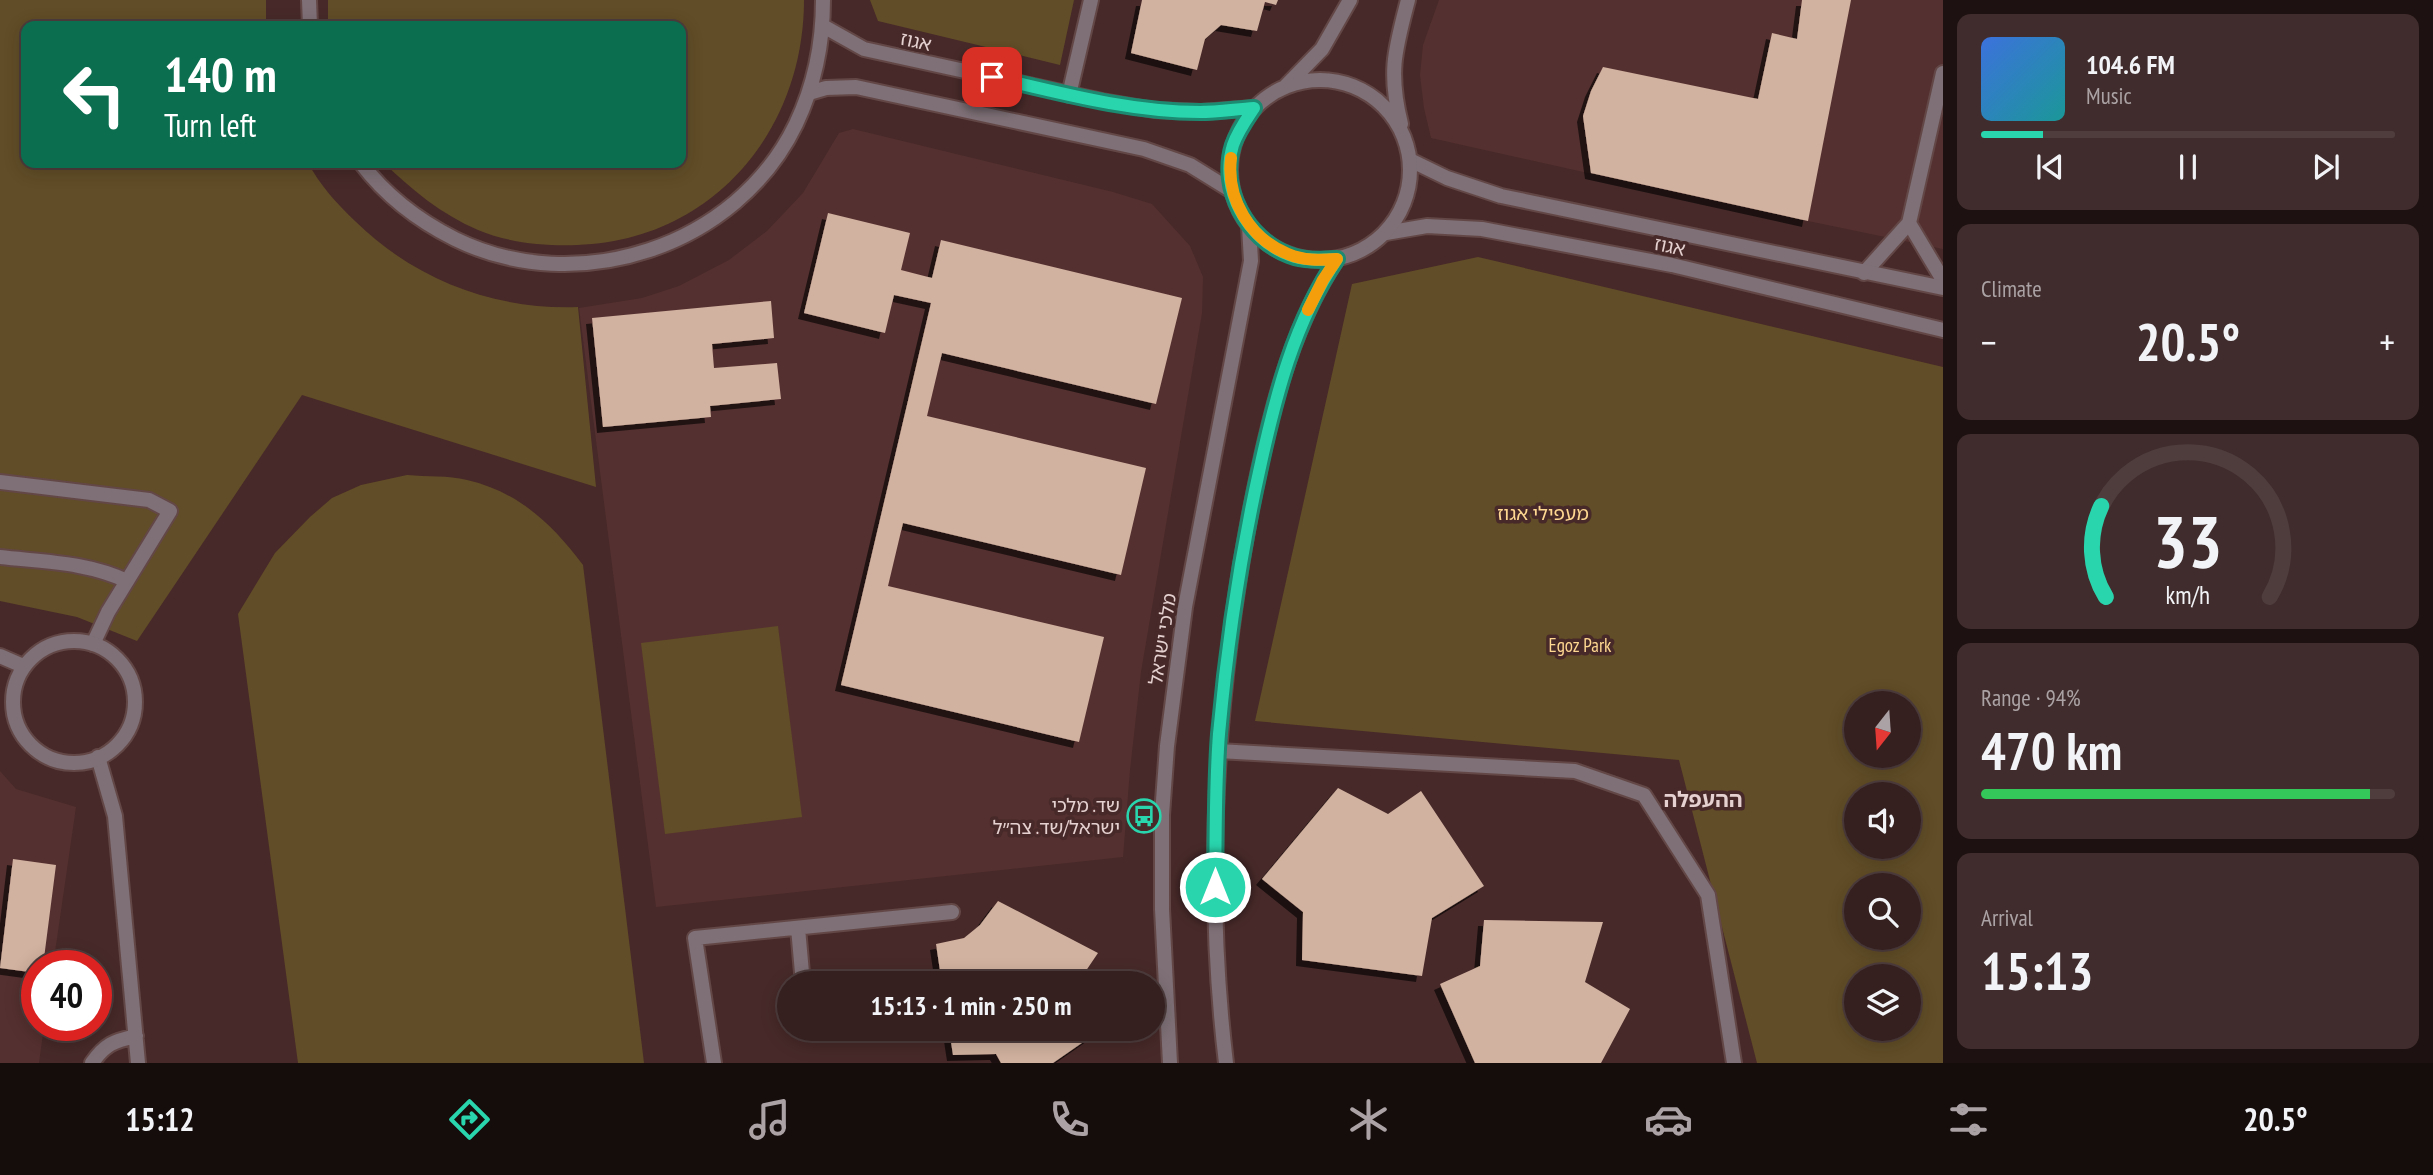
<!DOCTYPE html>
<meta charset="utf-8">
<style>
:root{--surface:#351f1f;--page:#402c2c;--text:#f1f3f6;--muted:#aaa2a4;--line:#4f3d3d;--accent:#29d5ad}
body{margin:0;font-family:"PT Sans Narrow","Noto Sans Hebrew",sans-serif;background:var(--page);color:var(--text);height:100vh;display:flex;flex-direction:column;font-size:26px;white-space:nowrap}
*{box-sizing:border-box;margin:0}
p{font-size:23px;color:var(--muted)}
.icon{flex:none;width:38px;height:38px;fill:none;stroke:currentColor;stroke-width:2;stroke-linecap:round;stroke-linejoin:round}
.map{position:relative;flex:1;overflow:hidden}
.details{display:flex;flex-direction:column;gap:14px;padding:14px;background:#1d1111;width:490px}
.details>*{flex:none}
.top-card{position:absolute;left:21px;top:21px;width:665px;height:147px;border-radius:14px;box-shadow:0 4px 18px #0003,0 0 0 2px var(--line);background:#0b6e4f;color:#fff;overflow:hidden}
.needle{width:46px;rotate:197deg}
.fabs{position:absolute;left:1844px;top:691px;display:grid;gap:14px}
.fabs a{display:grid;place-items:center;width:77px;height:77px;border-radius:50%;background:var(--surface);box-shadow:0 4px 18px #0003,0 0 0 2px var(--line);font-size:35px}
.speed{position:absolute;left:21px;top:950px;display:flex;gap:14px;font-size:35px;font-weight:700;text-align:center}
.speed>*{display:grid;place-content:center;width:91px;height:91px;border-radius:50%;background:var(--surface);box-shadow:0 4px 18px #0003,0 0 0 2px var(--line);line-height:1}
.speed .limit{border:10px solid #d22;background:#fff;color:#111}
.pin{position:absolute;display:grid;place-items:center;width:60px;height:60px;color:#fff;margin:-30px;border-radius:14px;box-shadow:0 4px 10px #0006}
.me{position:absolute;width:77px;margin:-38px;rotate:0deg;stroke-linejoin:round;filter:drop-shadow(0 0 5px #0008)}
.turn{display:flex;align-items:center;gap:24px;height:147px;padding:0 28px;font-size:32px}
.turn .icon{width:91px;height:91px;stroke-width:2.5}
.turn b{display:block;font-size:49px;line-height:60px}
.big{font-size:52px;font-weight:700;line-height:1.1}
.details .card{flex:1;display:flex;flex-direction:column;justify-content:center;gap:10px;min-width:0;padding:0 24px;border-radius:14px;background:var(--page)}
.details .dial{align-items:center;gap:0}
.dial svg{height:182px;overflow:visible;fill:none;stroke:var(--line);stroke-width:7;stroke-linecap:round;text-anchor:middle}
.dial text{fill:var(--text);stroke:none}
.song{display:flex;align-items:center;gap:21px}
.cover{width:84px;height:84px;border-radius:10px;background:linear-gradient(135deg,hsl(220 70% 55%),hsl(180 70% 35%))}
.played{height:7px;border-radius:4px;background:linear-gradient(90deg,var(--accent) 15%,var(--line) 15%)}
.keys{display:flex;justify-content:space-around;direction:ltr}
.heat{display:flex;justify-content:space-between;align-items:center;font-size:38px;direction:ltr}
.charge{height:10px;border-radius:5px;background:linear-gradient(90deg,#34c759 94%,var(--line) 0)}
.trip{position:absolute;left:777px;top:971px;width:388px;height:70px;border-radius:35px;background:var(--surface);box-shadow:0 4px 18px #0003,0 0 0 2px var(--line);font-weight:700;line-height:70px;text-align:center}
.tabs{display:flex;height:112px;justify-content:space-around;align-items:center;background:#150c0c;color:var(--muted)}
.tabs .icon{width:49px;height:49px}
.tabs .selected{color:var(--accent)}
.tabs b{font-size:32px;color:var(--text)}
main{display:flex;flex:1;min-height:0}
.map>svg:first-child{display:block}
.built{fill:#553030}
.green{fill:#614d27;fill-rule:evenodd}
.building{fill:#d1b19f;filter:url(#shadow)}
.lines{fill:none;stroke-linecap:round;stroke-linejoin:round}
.service-casing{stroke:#634747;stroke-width:18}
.minor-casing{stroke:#634747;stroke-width:18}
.tertiary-casing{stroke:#634747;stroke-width:18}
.service{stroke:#7e7076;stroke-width:14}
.minor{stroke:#7e7076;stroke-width:14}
.tertiary{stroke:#7e7076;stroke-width:14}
.route-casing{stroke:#1b8a70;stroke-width:18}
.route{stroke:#29d5ad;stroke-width:12}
.slow{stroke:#f59e0b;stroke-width:12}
.labels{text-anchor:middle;stroke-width:7;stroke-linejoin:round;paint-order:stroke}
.street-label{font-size:19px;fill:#e5d1d0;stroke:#472929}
.park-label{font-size:19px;fill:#fed791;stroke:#472929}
.poi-label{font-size:19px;fill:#e5d1d0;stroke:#472929;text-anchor:end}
.neighbourhood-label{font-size:21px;font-weight:bold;fill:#e5d1d0;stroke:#472929}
</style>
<main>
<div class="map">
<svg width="1943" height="1063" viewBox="0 0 1943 1063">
<defs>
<filter id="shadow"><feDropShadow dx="-6" dy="6" stdDeviation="0" flood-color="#0009"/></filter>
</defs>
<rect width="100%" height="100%" fill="#472929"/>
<path class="built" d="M1439 0H1943V249L1741 207 1431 138 1424 108 1420 75 1423 45Z
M853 129 1113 192 1152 204 1190 246 1203 277 1202 313 1141 672 1130 770 1123 857 656 907 579 308 642 298 679 286 729 260 767 231 803 193 839 133Z
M0 771 16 789 76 807 53 966H37V1026H44L39 1063H0Z"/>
<path class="green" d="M0 0H266V26H26V163H308C320 185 337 204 355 221 415 280 494 310 578 307L596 487 302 395 137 641 77 617 0 601Z
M328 0H804C804 131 712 241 577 245 544 246 509 243 478 230 441 214 412 190 384 163H681V26H328Z
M870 0H1074L1060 65 878 21Z
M1478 257 1943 367V1063H1757L1679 760 1255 721 1352 284ZM1857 704H1909V756H1857ZM1857 794H1909V847H1857ZM1857 886H1909V938H1857ZM1857 976H1909V1029H1857Z
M407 475C426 477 448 475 467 480 519 492 552 524 583 565L644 1063H298L238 614 275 553 310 517 332 498 361 485Z
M778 626 802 817 665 834 641 643Z"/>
<path class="building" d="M1142 0H1278L1276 5 1265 2 1257 31 1221 25 1205 39 1197 70 1131 53Z
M1802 0H1851L1808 221 1591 173 1583 116 1591 91 1603 67 1758 99 1772 33 1797 39Z
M828 213 910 233 901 270 932 278 941 240 1182 298 1156 404 942 353 927 416 1146 468 1121 575 903 523 888 586 1104 637 1079 742 841 685 931 303 894 295 885 333 804 313Z
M771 301 774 338 712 344 714 368 777 363 781 399 710 406 711 417 603 427 592 318Z
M1338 788 1388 814 1421 791 1484 886 1432 918 1422 976 1302 960 1303 912 1262 879Z
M13 859 56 865 43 966H37V973L0 968Z
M998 901 1098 953 1077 984H942L936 944 964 938 980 925Z
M1484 920 1603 922 1585 982 1630 1009 1601 1063H1475L1440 984 1480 966Z
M949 1029H1102L1053 1063H1001L996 1054 953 1055Z"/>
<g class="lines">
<defs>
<path id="service" d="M1069 95 1091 0
M1909 223 1943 280
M1864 273 1909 223 1943 73
M0 482 149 500 170 511 108 612 93 644
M0 557C44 562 87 562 127 581
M1218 751 1575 771 1644 795 1708 895 1734 1063
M98 757 115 816 138 1063
M798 928 803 984
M92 1063C105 1044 114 1041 136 1036
M714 1063 695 938 952 912"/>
<path id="minor" d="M309 0 310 26
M823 26 864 49 1102 101 1154 110 1202 112 1254 108
M809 93 826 88 856 87 1144 149 1190 165 1232 191
M1410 160 1447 178 1501 196 1943 288
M361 163C386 196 419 221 455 239 577 299 737 247 796 124 815 84 823 43 823 0
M1386 233 1427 226 1482 229 1672 265 1943 330
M13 702a61 61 0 1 1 122 0a61 61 0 1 1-122 0Z
M0 656 23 666"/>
<path id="tertiary" d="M1230 170a90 90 0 1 1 180 0a90 90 0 1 1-180 0Z
M1286 86 1322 49 1350 0
M1401 124C1388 72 1395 50 1408 0
M1170 1063 1162 909V815L1167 746 1185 607 1251 261 1249 226
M1226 1063C1204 880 1216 695 1250 514 1267 427 1287 334 1337 259"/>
</defs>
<use href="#service" class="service-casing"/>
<use href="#minor" class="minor-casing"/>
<use href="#tertiary" class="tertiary-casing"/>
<use href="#service" class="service"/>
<use href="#minor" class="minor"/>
<use href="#tertiary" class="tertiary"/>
</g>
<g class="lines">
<defs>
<path id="route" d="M992 77C1061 93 1130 112 1200 112 1218 112 1237 109 1254 108 1246 120 1238 131 1233 145 1219 189 1247 239 1289 255 1304 261 1320 260 1337 259 1294 322 1275 398 1259 472 1240 558 1227 646 1219 734 1215 785 1216 836 1215 887"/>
</defs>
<use href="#route" class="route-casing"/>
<use href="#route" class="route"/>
<path class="slow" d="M1231 158C1226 199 1250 239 1288 254 1304 261 1320 260 1337 259L1323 280 1308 310"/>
</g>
<defs>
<symbol id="bus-ring" viewBox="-11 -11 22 22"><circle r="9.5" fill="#472929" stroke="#29d5ad" stroke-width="1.5"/><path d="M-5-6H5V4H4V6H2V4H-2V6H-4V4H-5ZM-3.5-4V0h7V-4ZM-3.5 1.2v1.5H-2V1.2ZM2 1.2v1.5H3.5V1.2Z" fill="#29d5ad"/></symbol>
</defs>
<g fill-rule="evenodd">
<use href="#bus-ring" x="1125" y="797" width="38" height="38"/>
</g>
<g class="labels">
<g class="street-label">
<text transform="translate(916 41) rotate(13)" y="7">אגוז</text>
<text transform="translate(1670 246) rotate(12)" y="7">אגוז</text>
<text transform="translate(1162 639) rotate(-81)" y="7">מלכי ישראל</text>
</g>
<g class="park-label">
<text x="1543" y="520">מעפילי אגוז</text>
<text x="1580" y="652">Egoz Park</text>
</g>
<g class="poi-label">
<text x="1120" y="812">שד. מלכי<tspan x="1120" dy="22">ישראל/שד. צה״ל</tspan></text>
</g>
<g class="neighbourhood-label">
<text x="1703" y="807">ההעפלה</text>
</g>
</g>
</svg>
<div class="fabs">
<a><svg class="needle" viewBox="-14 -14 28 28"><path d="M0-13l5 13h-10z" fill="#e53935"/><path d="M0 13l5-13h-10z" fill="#aaa2a4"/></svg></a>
<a><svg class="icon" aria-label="sound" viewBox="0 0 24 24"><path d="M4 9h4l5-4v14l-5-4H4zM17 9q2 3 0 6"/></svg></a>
<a><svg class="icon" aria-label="search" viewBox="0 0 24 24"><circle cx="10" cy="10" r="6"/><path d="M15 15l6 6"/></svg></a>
<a><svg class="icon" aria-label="layers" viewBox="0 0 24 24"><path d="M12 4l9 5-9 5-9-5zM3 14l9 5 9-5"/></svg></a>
</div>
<div class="speed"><div class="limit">40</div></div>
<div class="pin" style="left:992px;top:77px;background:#d93025"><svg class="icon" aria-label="arrive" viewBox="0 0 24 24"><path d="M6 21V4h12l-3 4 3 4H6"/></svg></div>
<svg class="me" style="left:1215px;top:887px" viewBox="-20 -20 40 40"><circle r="17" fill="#29d5ad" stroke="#fff" stroke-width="3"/><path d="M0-11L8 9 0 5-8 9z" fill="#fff"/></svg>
<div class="trip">15:13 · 1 min · 250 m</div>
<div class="top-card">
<div class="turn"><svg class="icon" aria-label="left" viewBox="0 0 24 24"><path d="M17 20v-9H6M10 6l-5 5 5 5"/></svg><div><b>140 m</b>Turn left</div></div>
</div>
</div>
<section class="details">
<div class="card">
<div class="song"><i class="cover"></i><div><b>104.6 FM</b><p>Music</p></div></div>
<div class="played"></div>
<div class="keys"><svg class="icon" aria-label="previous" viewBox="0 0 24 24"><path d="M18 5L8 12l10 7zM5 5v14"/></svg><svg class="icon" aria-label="pause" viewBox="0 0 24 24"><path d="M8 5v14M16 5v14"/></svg><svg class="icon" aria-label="next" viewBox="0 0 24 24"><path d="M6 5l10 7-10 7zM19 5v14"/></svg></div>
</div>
<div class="card"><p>Climate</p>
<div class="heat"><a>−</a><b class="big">20.5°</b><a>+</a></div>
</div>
<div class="card dial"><svg viewBox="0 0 100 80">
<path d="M14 69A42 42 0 1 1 86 69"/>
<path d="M14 69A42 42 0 0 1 12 29" stroke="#29d5ad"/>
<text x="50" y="56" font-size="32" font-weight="700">33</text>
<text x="50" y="72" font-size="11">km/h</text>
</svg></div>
<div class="card"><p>Range · 94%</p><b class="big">470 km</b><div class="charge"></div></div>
<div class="card"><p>Arrival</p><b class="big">15:13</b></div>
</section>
</main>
<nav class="tabs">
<b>15:12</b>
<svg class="icon selected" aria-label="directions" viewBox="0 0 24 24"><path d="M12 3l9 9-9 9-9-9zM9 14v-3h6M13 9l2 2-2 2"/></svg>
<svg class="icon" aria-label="music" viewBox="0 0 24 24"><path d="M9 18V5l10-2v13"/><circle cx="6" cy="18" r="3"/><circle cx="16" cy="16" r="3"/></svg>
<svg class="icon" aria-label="phone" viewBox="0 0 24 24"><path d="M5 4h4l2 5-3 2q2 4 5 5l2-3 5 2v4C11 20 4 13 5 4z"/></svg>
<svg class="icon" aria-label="climate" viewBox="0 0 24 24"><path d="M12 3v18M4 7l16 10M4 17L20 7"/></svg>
<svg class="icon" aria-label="car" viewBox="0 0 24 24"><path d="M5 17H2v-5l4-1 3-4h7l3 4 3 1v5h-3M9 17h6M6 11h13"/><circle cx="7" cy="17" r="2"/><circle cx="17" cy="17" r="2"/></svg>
<svg class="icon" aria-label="filters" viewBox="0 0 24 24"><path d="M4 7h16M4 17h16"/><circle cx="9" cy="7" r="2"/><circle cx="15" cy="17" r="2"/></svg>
<b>20.5°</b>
</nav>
